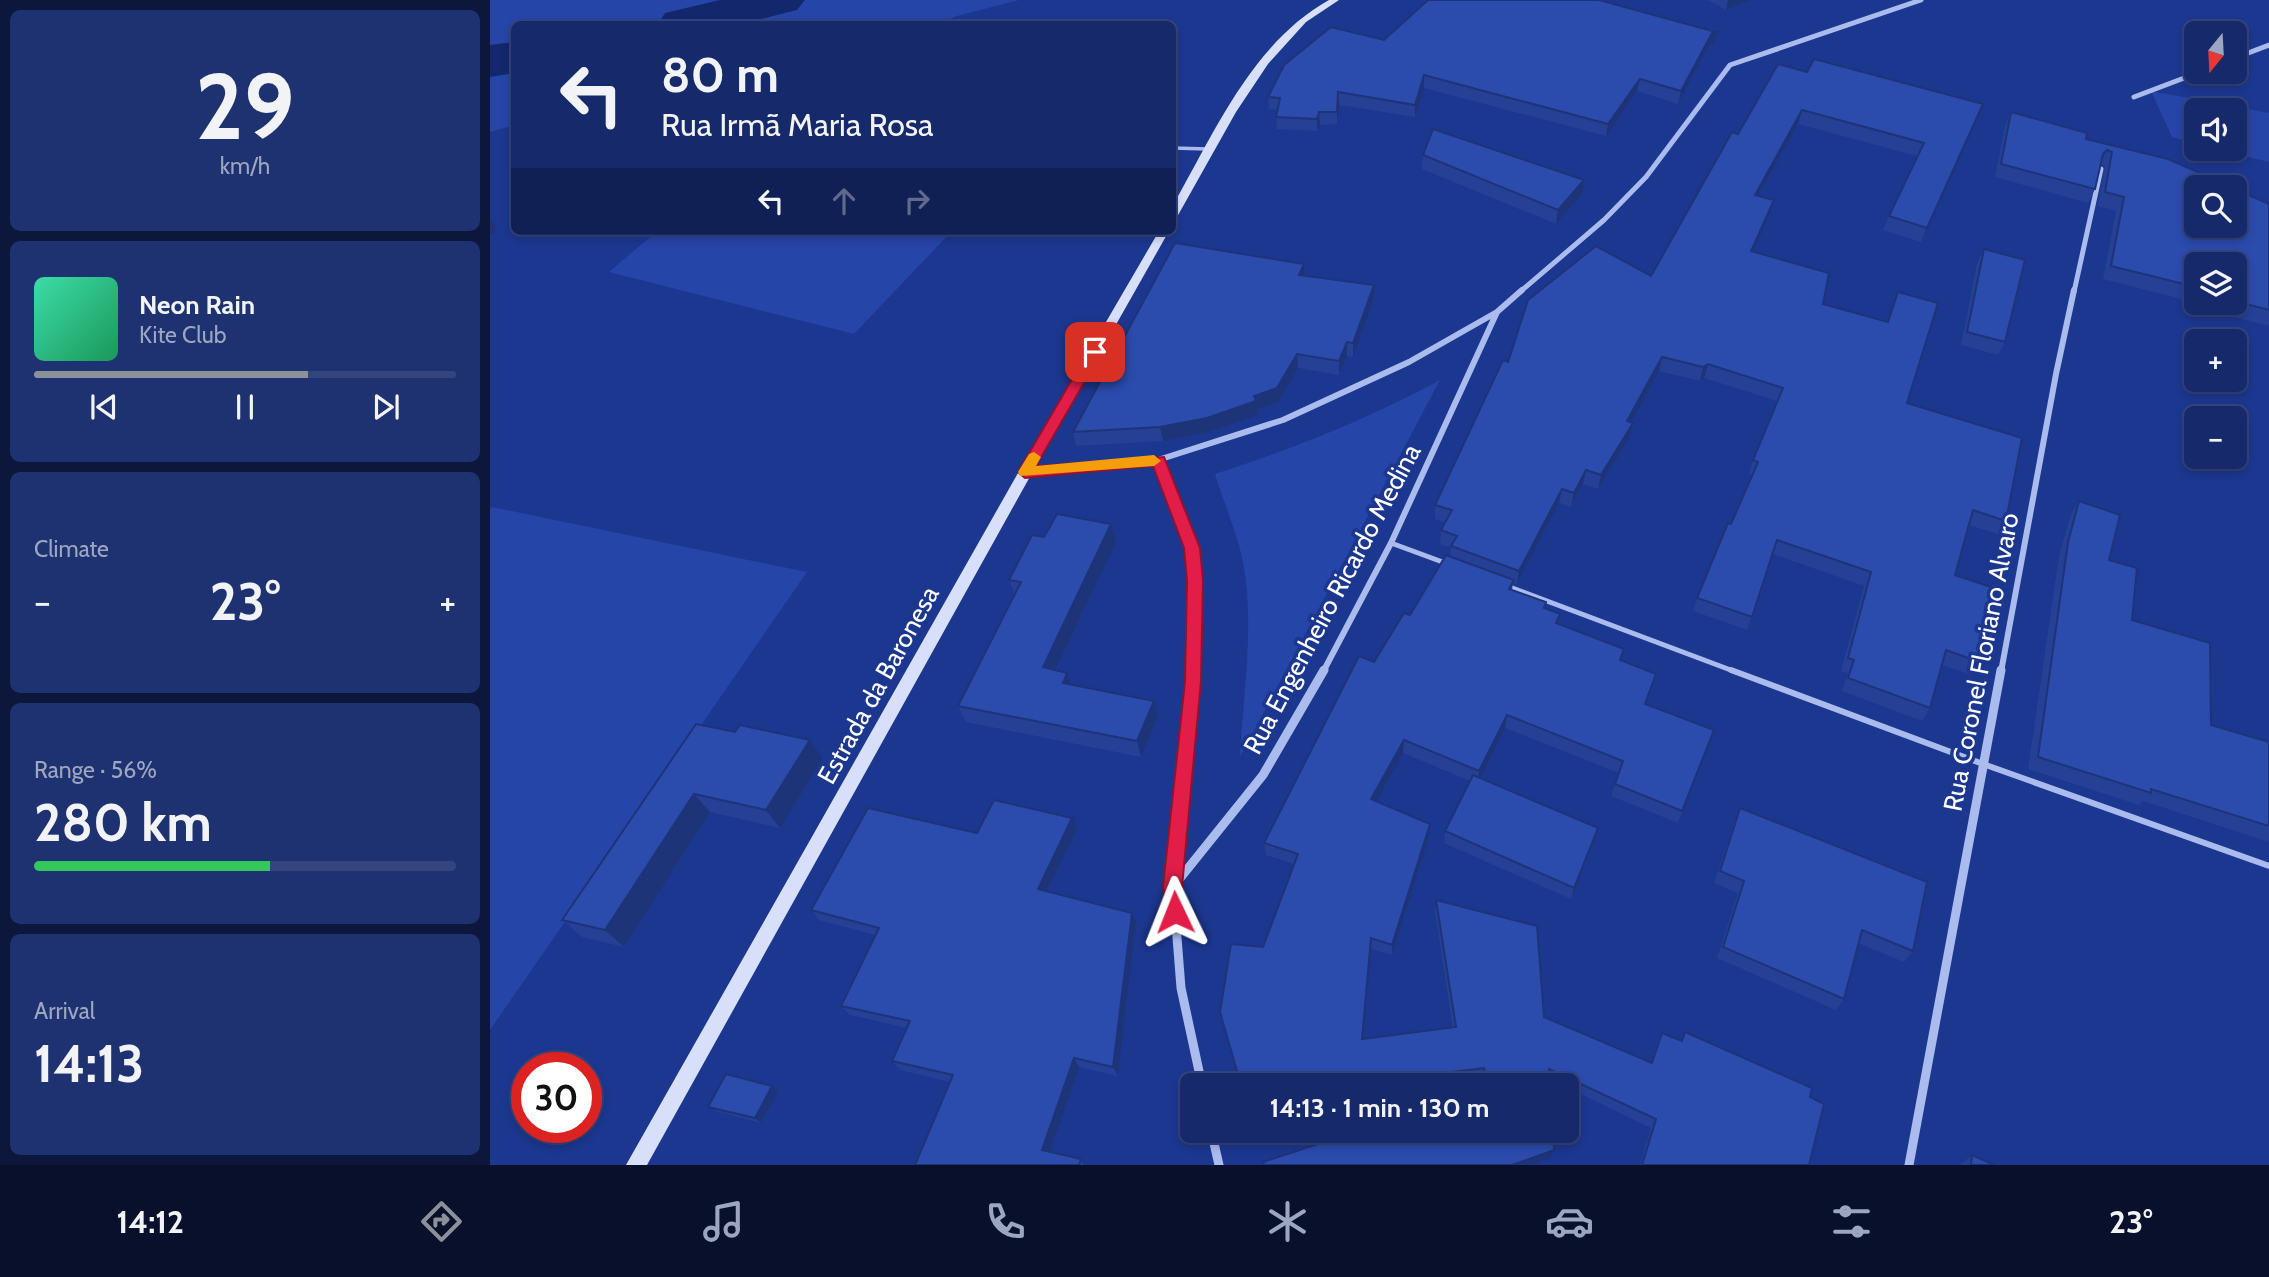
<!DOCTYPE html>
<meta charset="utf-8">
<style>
:root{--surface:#15296b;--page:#1e3171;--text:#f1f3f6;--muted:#9da6c1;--line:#34457e;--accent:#8c9099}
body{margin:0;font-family:Cabin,sans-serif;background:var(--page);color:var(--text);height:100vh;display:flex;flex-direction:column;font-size:26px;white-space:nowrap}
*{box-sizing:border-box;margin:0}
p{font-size:23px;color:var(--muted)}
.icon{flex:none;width:38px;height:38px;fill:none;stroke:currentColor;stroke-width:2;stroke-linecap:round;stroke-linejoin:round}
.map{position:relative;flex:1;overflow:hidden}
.side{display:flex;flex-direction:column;gap:10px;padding:10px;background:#0c173b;width:490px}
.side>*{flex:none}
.hud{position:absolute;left:21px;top:21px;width:665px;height:214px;border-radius:10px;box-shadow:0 4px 10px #0003,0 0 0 2px var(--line);background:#15296b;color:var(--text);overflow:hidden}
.needle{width:46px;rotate:198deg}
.fabs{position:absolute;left:1694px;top:21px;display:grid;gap:14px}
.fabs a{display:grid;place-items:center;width:63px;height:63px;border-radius:10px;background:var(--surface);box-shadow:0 4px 10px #0003,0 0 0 2px var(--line);font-size:35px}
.speed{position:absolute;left:21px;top:1052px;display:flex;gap:14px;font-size:35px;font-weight:700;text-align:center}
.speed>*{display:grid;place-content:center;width:91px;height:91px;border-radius:50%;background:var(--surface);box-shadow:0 4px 10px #0003,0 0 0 2px var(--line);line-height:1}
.speed .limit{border:10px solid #d22;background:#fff;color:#111}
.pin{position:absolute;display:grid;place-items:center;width:60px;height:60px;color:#fff;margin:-30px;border-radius:14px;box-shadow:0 4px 10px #0006}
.me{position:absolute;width:77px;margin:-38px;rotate:358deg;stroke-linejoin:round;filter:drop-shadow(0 0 5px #0008)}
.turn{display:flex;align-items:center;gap:24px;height:147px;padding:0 35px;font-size:32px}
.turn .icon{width:91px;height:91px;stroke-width:2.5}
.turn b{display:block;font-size:49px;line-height:60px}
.lanes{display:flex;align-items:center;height:66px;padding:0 35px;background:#0003;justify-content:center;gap:35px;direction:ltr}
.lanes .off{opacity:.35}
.big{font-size:52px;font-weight:700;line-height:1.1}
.side .widget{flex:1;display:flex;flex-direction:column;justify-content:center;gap:10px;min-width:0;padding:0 24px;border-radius:10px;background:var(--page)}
.side .dial{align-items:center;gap:0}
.dial b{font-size:91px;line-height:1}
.song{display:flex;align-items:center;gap:21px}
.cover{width:84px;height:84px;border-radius:10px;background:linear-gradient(135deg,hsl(160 70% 55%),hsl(150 70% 35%))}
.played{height:7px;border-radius:4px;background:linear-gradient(90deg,var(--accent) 65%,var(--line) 65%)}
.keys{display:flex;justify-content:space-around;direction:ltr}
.heat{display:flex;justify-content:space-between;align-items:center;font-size:38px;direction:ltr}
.charge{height:10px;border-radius:5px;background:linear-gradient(90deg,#34c759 56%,var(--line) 0)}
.trip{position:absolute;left:690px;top:1073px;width:399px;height:70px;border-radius:10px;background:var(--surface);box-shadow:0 4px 10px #0003,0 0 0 2px var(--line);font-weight:700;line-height:70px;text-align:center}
.tabs{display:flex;height:112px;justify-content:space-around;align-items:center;background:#08102b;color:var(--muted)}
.tabs .icon{width:49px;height:49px}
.tabs .on{color:var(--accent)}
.tabs b{font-size:32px;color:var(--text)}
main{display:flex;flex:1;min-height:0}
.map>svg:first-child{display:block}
.green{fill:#2545a8}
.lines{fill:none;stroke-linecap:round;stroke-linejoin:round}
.river{fill:#13276d;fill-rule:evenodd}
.lane-far2{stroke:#abe;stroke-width:3.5}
.lane-far1{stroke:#abe;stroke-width:5}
.lane{stroke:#abe;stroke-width:6}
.street-far2{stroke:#abe;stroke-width:5}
.street-far1{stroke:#abe;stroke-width:6}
.street{stroke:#abe;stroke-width:9}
.secondary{fill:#d7dffa;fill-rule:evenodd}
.wall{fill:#254095;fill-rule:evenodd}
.shaded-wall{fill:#1e3479}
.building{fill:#2b4bad;stroke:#1e3479;stroke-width:2}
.route{fill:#e11d48;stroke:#92132f;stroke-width:2}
.slow{fill:#f59e0b}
.labels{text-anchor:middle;stroke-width:7;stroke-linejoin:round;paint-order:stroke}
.street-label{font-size:26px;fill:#fff;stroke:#1c378f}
</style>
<main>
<section class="side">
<div class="widget dial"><b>29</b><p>km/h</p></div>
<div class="widget">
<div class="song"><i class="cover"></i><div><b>Neon Rain</b><p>Kite Club</p></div></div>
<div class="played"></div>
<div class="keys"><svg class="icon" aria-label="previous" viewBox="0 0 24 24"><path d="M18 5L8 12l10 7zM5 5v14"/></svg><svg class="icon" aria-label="pause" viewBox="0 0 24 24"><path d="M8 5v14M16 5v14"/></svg><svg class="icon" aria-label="next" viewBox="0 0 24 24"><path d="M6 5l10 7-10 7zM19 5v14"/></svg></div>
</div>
<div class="widget"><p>Climate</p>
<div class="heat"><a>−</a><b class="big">23°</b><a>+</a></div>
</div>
<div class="widget"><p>Range · 56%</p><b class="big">280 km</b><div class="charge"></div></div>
<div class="widget"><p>Arrival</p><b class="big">14:13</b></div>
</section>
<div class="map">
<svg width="1779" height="1165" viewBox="0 0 1779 1165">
<rect width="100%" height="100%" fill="#1c378f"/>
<path class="green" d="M0 0H529L467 16 449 24H24V125L0 132Z
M1661 91 1779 113V162L1727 149H1745V110H1706V144L1682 137Z
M167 231H462L364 334 119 272Z
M950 380 750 757C753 693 765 626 753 562 747 532 734 504 725 474 803 449 878 419 950 380Z
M2 507 317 572 0 1030V509Z"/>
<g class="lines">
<path class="river" d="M230 0H315L307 10 251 24H168L175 13Z
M24 42V73L0 77V45Z"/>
<path class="lane-far2" d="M682 148 718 149"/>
<path class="lane-far1" d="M901 543 958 564
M1017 586 1246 672"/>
<path class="lane" d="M1241 670 1493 764 1779 866"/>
<path class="street-far2" d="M1745 58 1779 45
M1644 97 1710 72
M1030 292 1114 220 1156 177 1240 65 1431 0
M1584 292 1611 169"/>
<path class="street-far1" d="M668 460 702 548 705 581 703 672
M536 472 668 460 793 420 919 362 1007 312 1032 290
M833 672 901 543 1007 312
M1511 672 1566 374 1584 290"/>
<path class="street" d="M703 670 683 887 691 988 712 1085
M683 887 773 775 834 670
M721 1130 729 1165
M1419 1165 1511 670"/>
<path class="secondary" d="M839 0H849L816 22 778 64 746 112 687 217 682 220V207C724 133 762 43 839 0Z
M669 231H679L542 473 157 1165H136L528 473Z"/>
</g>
<path class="wall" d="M1218 0H1261L1236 10Z
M894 40 1224 44 1219 45 1188 104 1147 91 1116 136 934 88 925 117 849 105 847 124 830 125 827 131 787 129 786 117 788 110 779 109 778 97Z
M1288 64 1488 118 1431 242 1393 230 1399 216 1427 156 1308 124 1268 196 1280 214 1263 252 1333 304 1397 322 1408 292 1417 403 1516 521 1508 534 1479 525 1465 575 1490 662 1481 675 1452 665 1440 708 1432 721 1352 691 1358 673 1351 671 1374 586 1283 554 1257 630 1203 611 1207 598 1241 524 1262 475 1259 474 1263 460 1287 401 1214 378 1210 381 1169 371 1141 422 1143 423 1140 437 1108 489 1093 484 1081 507 1069 503 1027 584 1023 583 1022 590 1055 609 1070 614 1068 624 1131 661 1162 687 1156 704 1224 730 1188 823 1121 796 1129 773 1015 728 991 778 1108 828 1105 839 1081 899 954 843 955 831 980 781 913 753 886 801 939 837 902 955 881 949 873 1039 963 1028 945 912 946 900 1054 1017 1161 1063 1167 1043 1172 1033 1190 1041 1195 1032 1320 1097 1319 1165H1150L1161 1128 1076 1087V1085H1071L1060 1080V1085H994L992 1077 930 1085H751L773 947 804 864 776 855 774 843 884 662 920 615 960 557 961 548 950 544 951 530 955 522 945 519V505L1018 362 1161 276 1248 134Z
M1521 112 1779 204V326L1725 312 1726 308 1613 279 1626 211 1608 206 1615 166 1611 164 1605 189 1598 203 1505 177 1515 126ZM1706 264H1745V303H1706Z
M933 155 1092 194 1066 224 932 169Z
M1494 249 1515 342 1508 355 1471 345 1487 263Z
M814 276 884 299 863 357 857 356 849 375 808 368 789 402 767 409 768 415 719 432 673 441 586 446 583 432Z
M1589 501 1619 560 1642 620 1721 725 1779 742V842L1653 801 1649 805 1538 769 1569 556 1581 514Z
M554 537 626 542 566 670 581 685 664 701 668 717 651 757 476 722 468 706 525 594 519 580Z
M206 724 333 759 290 828 220 812 134 947 92 937 72 920Z
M1250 808 1423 951 1414 962 1368 943 1354 999 1346 1010 1227 958 1248 893 1224 883 1245 820Z
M587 829 557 891 646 923 628 1076 589 1067 560 1152 591 1159 594 1165H425L460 1082 410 1070 402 1061 417 1028 360 1015 351 1006 385 935 329 920 321 910 487 833Z
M288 1091 271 1123 225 1111 218 1107Z
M1482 1155 1504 1165H1471V1164Z"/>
<path class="shaded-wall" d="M1238 0H1261L1236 10Z
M1226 32 1224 44 1219 45 1188 104 1191 91 1222 33Z
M934 75V88L925 117V105Z
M1150 79 1147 91 1116 136 1118 124Z
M848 92 849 105 847 124V112Z
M1493 104 1488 118 1431 242 1437 228Z
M1312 110 1308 124 1261 209 1265 195Z
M829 112 830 125 827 131V119Z
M1094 180 1092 194 1066 224 1068 210Z
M1284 200 1280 214 1257 265 1261 251Z
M0 219 5 227V233L0 234Z
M814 264V278L809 275Z
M884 285V299L863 357V343Z
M857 342V356L849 375V361Z
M807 354 808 368 789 402 767 409 768 415 719 432 673 441 670 427 764 396Z
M1172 357 1169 371 1134 435 1137 421Z
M1218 364 1214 378 1210 381 1213 367Z
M1143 423 1140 437 1108 489 1111 475Z
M1096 470 1093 484 1081 507 1084 493Z
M1072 489 1069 503 1027 584 1029 571Z
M621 524 626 542 559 684 553 667Z
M577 673 583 690 573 683Z
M664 701 668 717 651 757 647 741Z
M1017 715 1015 728 988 784 989 771Z
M320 740 333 759 290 828 276 810Z
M914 740 913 753 881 811V799Z
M204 794 220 812 134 947 115 930Z
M582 818 587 829 553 899 548 889Z
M940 824 939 837 902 955V945Z
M1108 828 1105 839 1081 899 1084 888Z
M642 913 646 923 628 1076 623 1067Z
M881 938V949L872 1049V1039Z
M584 1058 589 1067 558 1158 552 1150Z
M282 1086 288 1091 271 1123 265 1118Z
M1064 1150 1061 1158 1042 1165H1022Z"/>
<path class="building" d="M938 0H1109L1226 32 1222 33 1191 91 1150 79 1118 124 934 75 925 105 848 92 847 112H829L827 119 786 117 790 98 778 97 794 65 841 27 894 40Z
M1324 59 1493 104 1437 228 1399 216 1434 143 1312 110 1265 195 1284 200 1261 251 1339 273 1333 304 1398 322 1408 292 1448 303 1417 403 1532 438 1516 521 1483 510 1465 575 1504 588 1490 662 1456 650 1440 708 1358 678 1364 660 1358 658 1381 572 1287 540 1262 617 1207 598 1238 523 1241 524 1268 462 1263 460 1293 388 1218 364 1213 367 1172 357 1137 421 1143 423 1111 475 1096 470 1084 493 1072 489 1029 571 961 546 967 536 951 530 962 510 945 505 1013 360 1018 362 1038 300 1106 246 1161 276 1242 132 1248 134 1288 64 1317 72Z
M1521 112 1597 133 1596 139 1678 159 1742 187H1706V226H1745V189L1779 204V310L1745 301V264H1706V287L1621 266 1634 197 1615 192 1622 152 1617 150 1613 154 1605 189 1511 164Z
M943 129 1094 180 1068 210 933 155Z
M685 243 814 264 809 275 884 285 863 343 857 342 849 361 807 354 787 388 764 396 766 401 717 418 670 427 583 432Z
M1494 249 1535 260 1515 342 1477 332Z
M1589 501 1630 515 1619 560 1647 568 1642 620 1720 643 1721 725 1779 742V826L1661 789V793L1548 757 1578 542Z
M567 514 621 524 553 667 577 673 573 683 664 701 647 741 468 706 531 582 519 580 542 535 554 537Z
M956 555 1024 580 1019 589 1056 602 1054 608 1070 614 1066 623 1134 649 1130 660 1166 674 1155 704 1224 730 1192 811 1125 784 1133 761 1017 715 989 771 914 740 881 799 940 824 902 945 881 938 872 1039 966 1027 946 900 1047 926 1054 1017 1162 1063 1172 1033 1192 1041 1195 1032 1322 1088 1320 1097 1334 1104 1319 1165H1152L1166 1119 1059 1069 1060 1085H998L994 1068 855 1085H751L730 1012 741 944 773 947 808 854 774 843 869 656 884 662 914 613 920 615Z
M206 724 245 732 250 725 320 740 276 810 204 794 115 930 72 920Z
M983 775 1108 828 1084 888 955 831Z
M504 800 582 818 548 889 642 913 623 1067 584 1058 552 1150 591 1159 589 1165H425L463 1075 402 1061 420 1021 351 1006 389 928 321 910 378 808 487 833Z
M1250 808 1437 882 1423 951 1372 930 1354 999 1233 947 1254 881 1230 871Z
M236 1074 282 1086 265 1118 218 1107Z
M871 1130H1063L1064 1150 1022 1165H774L773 1162Z
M1482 1155 1504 1165H1481Z"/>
<path class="route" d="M605 347 612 352 546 466 674 457 710 548 713 581 711 681 692 887 694 912 692 919 685 921 678 919 673 887 695 681 697 581 694 548 663 466 535 478 528 472 598 352Z"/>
<path class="slow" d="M544 452 551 457 546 466 664 455 671 461 664 466 530 476 528 472 539 454Z"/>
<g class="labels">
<g class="street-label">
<text transform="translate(842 599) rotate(-62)" y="9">Rua Engenheiro Ricardo Medina</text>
<text transform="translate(1491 662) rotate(-79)" y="9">Rua Coronel Floriano Alvaro</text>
<text transform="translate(388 685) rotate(-61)" y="9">Estrada da Baronesa</text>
</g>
</g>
</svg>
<div class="fabs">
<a><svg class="needle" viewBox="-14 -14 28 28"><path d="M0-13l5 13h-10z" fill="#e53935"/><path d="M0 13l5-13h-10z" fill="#9da6c1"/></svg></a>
<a><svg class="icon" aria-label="sound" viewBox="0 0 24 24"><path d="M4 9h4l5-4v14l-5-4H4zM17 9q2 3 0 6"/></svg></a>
<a><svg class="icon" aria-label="search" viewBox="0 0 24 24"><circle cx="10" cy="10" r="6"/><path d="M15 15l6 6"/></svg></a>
<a><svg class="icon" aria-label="layers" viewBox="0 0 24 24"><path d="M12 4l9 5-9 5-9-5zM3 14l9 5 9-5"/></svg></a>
<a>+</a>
<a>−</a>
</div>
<div class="speed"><div class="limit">30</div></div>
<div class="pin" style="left:605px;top:352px;background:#d93025"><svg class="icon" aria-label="arrive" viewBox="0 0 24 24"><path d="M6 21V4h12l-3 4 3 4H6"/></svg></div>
<svg class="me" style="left:685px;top:912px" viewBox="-20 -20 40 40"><path d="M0-17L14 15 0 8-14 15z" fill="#e11d48" stroke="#fff" stroke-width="4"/></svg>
<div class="trip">14:13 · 1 min · 130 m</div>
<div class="hud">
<div class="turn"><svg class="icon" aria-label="left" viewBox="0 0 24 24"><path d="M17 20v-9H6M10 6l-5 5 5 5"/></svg><div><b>80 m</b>Rua Irmã Maria Rosa</div></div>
<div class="lanes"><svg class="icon" aria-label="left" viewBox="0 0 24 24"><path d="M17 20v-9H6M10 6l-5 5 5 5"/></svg><svg class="icon off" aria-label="ahead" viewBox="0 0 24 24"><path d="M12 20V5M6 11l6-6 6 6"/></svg><svg class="icon off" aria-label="right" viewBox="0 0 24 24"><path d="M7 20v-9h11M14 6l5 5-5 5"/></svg></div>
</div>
</div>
</main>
<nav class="tabs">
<b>14:12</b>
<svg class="icon on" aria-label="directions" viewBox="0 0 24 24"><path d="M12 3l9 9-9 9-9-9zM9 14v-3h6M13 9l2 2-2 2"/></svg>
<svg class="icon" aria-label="music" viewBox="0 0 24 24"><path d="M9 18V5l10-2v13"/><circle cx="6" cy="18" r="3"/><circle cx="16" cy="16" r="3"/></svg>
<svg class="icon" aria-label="phone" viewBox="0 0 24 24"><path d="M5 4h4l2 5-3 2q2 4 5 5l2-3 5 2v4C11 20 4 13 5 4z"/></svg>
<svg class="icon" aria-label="climate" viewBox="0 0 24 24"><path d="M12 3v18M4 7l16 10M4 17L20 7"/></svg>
<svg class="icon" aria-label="car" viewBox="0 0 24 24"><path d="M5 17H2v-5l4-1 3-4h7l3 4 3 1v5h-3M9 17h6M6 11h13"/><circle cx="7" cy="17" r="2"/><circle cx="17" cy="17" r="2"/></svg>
<svg class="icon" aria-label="filters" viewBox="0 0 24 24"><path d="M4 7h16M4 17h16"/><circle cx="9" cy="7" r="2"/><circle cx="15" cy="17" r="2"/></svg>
<b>23°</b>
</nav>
